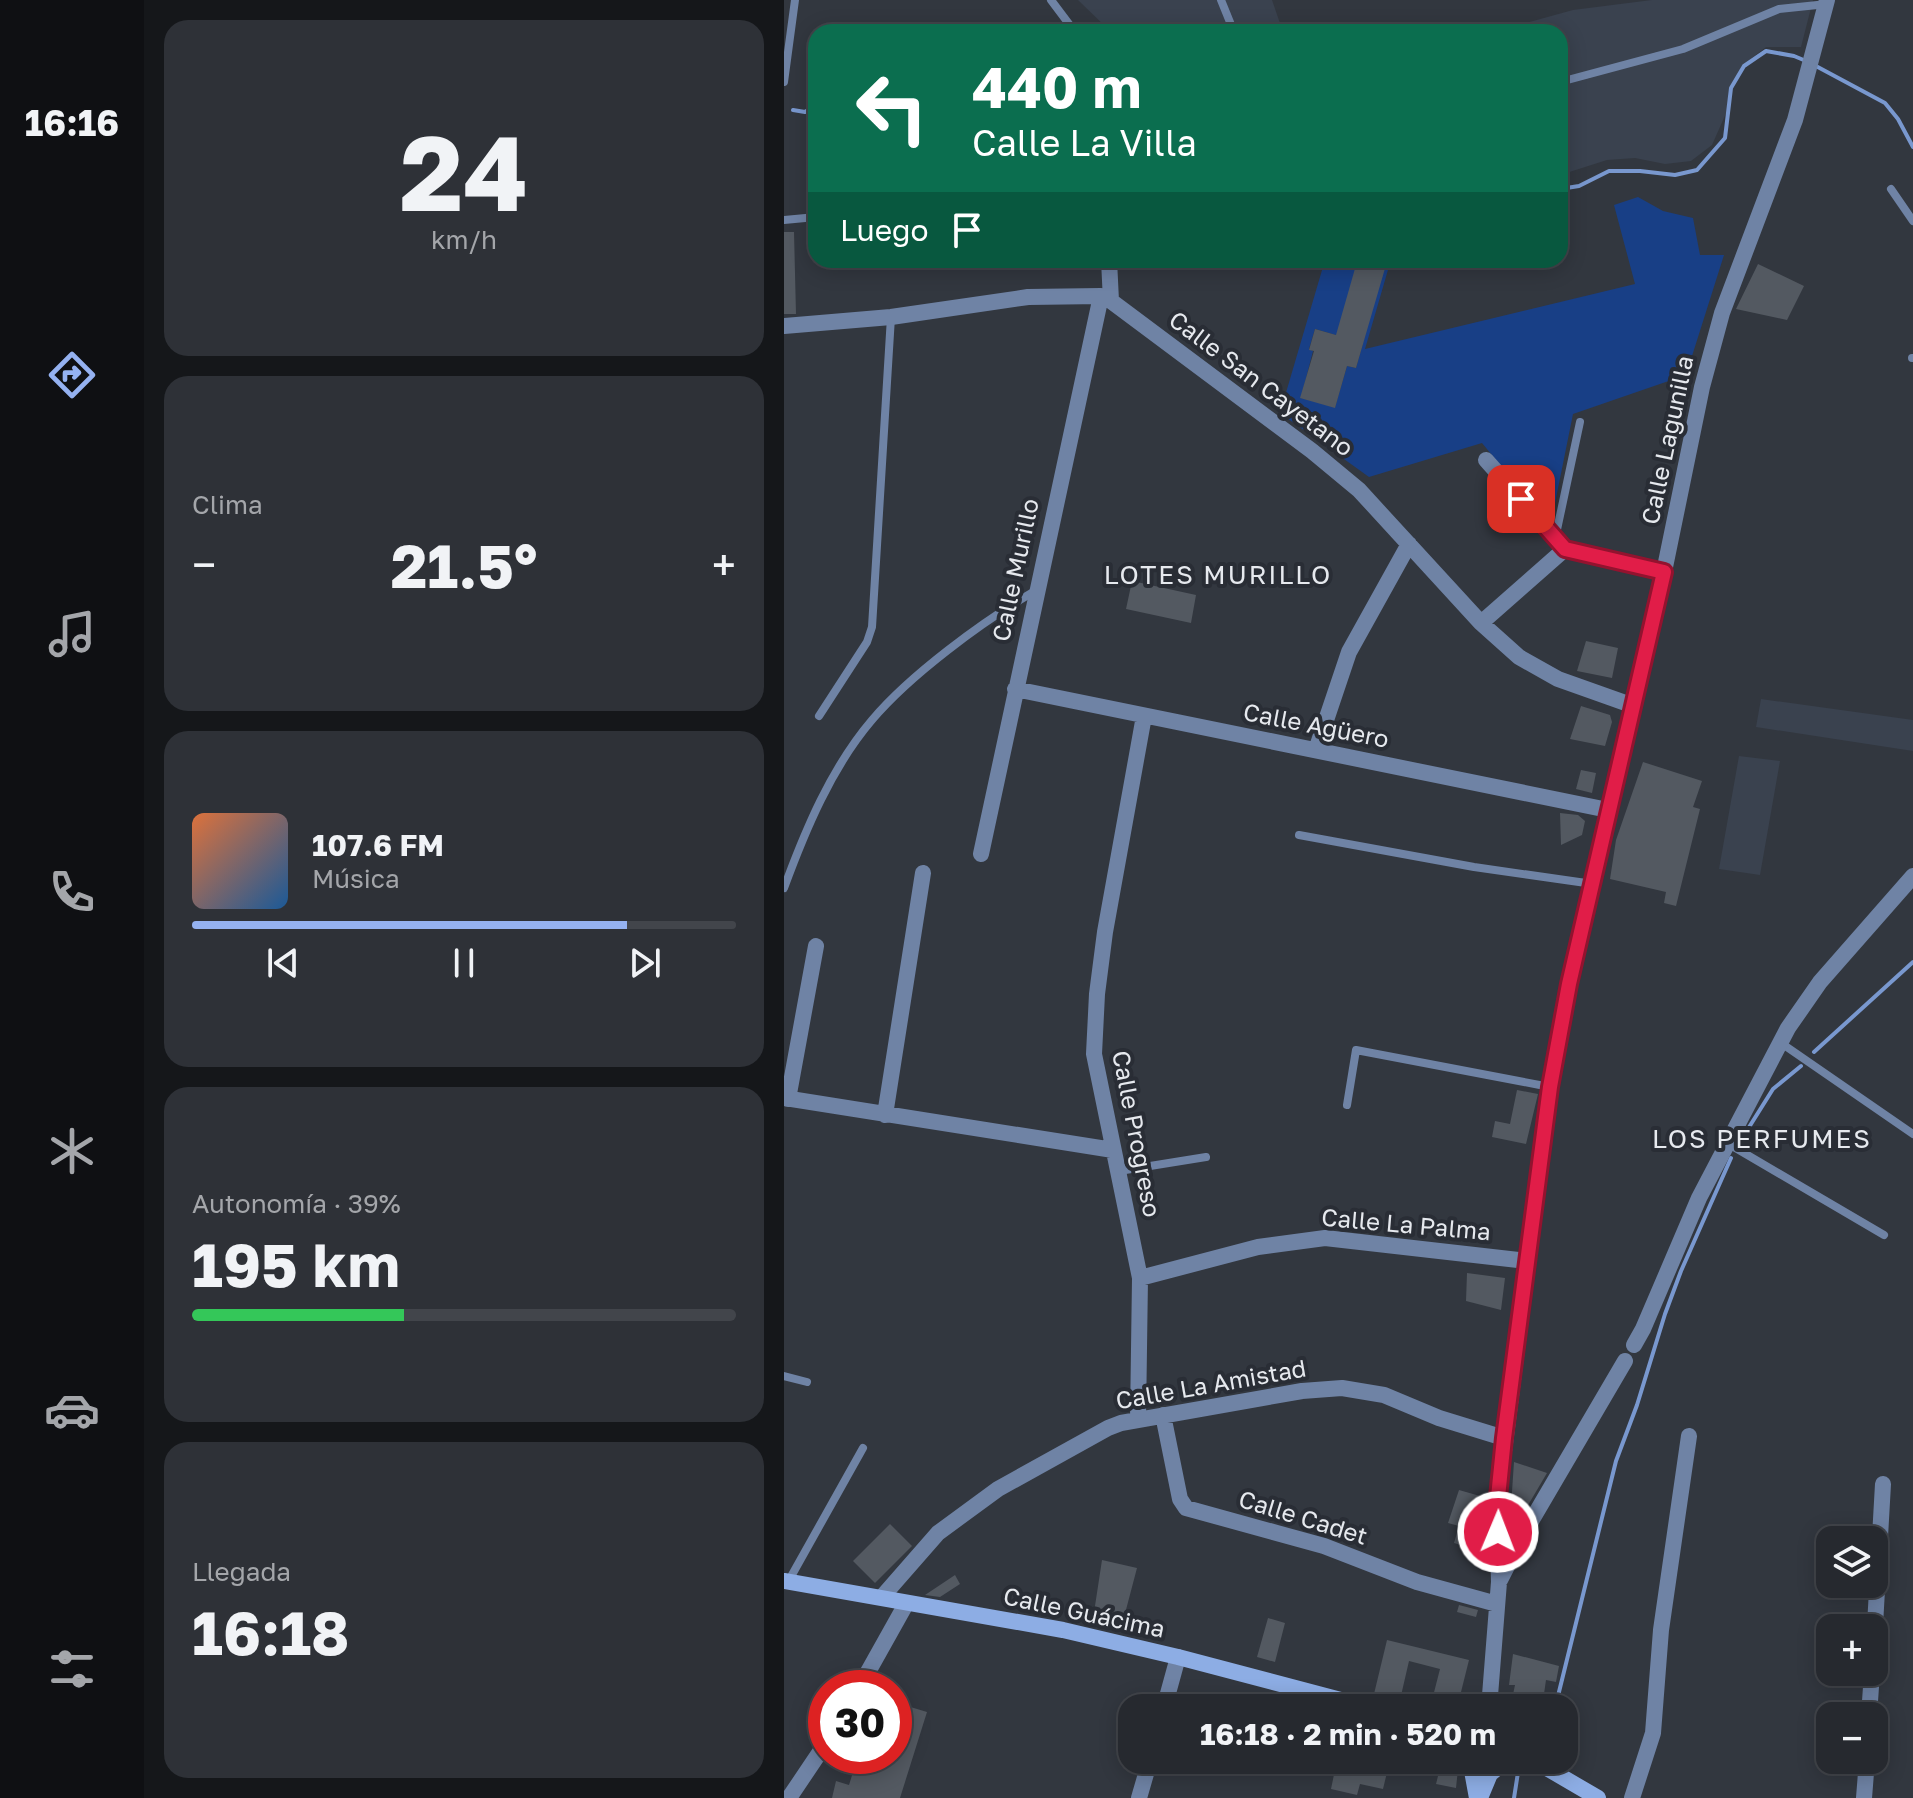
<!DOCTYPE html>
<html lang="es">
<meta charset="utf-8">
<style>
:root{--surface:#26292f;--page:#2e3137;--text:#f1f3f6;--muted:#a4a6aa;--line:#42454b;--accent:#95b2f1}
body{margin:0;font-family:"Golos Text",sans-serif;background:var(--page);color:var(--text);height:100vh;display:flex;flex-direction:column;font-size:30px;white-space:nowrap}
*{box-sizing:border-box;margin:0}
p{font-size:26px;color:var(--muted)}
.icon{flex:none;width:44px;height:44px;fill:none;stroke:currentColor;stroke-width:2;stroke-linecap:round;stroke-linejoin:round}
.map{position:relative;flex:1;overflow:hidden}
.details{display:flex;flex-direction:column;gap:20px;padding:20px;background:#15171a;width:640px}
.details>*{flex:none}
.hud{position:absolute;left:24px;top:24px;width:760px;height:244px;border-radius:24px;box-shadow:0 4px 20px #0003,0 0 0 2px var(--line);background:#0b6e4f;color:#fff;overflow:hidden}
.controls{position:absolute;left:1032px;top:1526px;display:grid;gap:16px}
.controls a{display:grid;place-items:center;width:72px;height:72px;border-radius:16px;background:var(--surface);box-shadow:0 4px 20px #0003,0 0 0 2px var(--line);font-size:40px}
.speed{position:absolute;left:24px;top:1670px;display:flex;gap:16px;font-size:40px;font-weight:700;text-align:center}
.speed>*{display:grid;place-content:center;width:104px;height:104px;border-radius:50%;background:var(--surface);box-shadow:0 4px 20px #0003,0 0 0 2px var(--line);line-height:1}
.speed .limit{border:12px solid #d22;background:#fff;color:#111}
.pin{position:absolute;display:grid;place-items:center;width:68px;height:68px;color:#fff;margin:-34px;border-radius:16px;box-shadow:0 4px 12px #0006}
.me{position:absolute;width:88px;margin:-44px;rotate:1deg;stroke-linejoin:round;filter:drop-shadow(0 0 6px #0008)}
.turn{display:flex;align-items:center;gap:28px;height:168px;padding:0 32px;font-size:36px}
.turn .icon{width:104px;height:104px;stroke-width:2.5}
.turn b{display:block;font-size:56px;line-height:68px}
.then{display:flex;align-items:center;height:76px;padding:0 32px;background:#0003;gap:16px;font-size:30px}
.big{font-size:60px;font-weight:700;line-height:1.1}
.details .card{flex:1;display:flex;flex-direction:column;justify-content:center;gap:12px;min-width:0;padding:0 28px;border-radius:24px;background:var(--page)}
.details .dial{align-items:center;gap:0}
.dial b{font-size:104px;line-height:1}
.song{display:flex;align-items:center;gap:24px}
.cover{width:96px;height:96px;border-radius:12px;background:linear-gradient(135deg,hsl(20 70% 55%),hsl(210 70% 35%))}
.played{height:8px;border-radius:4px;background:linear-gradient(90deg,var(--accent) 80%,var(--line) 80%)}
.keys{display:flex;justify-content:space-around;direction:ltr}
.heat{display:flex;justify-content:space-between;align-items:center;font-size:44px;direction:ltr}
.charge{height:12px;border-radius:6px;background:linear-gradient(90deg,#34c759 39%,var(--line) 0)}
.trip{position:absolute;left:334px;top:1694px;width:460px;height:80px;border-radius:24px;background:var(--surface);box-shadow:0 4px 20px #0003,0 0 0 2px var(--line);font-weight:700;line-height:80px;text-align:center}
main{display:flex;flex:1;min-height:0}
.tab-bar{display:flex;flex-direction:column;width:144px;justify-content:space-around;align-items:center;background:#0f1013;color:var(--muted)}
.tab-bar .icon{width:56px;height:56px}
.tab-bar .current{color:var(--accent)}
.tab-bar b{font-size:36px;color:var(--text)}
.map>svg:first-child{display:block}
.built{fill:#3a424f}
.green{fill:#183f86;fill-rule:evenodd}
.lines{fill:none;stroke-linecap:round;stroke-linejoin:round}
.stream{stroke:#7998cf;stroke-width:4}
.building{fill:#535961}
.service{stroke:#6f83a5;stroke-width:8}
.minor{stroke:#6f83a5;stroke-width:16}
.secondary{stroke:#8dade4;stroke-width:16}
.route-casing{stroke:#92132f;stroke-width:20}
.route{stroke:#e11d48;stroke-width:14}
.labels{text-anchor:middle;stroke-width:8;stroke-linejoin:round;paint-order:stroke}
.street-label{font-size:24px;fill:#e6e9ee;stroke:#292d35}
.neighbourhood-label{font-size:26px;letter-spacing:2px;fill:#e6e9ee;stroke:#292d35}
</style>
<main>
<nav class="tab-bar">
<b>16:16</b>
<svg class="icon current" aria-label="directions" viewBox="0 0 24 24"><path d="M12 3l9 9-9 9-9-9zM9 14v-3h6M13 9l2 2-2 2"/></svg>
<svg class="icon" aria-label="music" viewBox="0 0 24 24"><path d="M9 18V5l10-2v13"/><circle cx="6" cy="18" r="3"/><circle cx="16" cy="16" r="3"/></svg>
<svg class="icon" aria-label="phone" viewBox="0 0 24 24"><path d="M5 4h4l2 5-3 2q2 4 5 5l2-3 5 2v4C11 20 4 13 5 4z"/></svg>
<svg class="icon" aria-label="climate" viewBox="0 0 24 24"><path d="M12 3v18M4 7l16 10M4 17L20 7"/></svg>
<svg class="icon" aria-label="car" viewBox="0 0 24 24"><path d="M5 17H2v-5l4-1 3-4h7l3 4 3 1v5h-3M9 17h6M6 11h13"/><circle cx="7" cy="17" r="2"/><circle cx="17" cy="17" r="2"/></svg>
<svg class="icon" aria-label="filters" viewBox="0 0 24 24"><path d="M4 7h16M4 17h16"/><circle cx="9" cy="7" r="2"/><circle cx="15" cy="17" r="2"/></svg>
</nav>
<section class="details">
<div class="card dial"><b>24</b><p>km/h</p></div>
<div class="card"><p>Clima</p>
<div class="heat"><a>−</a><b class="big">21.5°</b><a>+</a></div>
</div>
<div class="card">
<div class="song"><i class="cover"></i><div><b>107.6 FM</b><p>Música</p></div></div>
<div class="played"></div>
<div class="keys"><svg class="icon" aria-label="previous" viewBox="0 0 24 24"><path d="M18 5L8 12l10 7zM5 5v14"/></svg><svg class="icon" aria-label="pause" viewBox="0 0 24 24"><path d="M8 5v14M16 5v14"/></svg><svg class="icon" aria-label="next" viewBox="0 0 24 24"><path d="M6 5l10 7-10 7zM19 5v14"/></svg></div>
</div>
<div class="card"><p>Autonomía · 39%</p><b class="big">195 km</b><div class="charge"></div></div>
<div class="card"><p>Llegada</p><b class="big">16:18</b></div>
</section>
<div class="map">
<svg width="1129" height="1798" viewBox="0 0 1129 1798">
<rect width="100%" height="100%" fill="#32373f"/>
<path class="built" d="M294 0H488L499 32H327Z
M868 0H1029L1017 47H982L959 65 945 88 943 111 928 145 907 161 881 164 851 158 823 160 776 175V32H709L789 10Z
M977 699 1129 720V751L972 727Z
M955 756 996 761 976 875 935 869Z"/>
<path class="green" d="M854 197 879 211 909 218 916 255H940L902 375 789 414 768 518 763 522 698 443 585 477 496 413 541 260H594L606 263 581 349 851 284 830 205ZM531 329 579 343 572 368 563 366 551 407 517 398 529 351 525 349Z"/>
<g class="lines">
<path class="stream" d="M1030 65 1101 103 1114 119 1129 147
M9 110 21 112 32 105
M776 189 795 186 825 171H856L891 175 913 170 941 138 947 88 960 66 982 51 1010 56 1022 61
M1030 1052 1129 962
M957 1140 989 1089 1017 1066
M768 1708 773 1700 832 1461 853 1405 881 1314 897 1271 947 1158
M730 1798 735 1766"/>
</g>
<path class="building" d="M0 232H10L12 314H0Z
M591 260 602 265 572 368 563 366 551 408 516 398 530 351 525 350 531 329 552 335 572 265Z
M974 264 1020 286 1003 320 952 309Z
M348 581 412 595 407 623 342 609Z
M802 641 834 648 828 678 793 671Z
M797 706 826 715 828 722 821 746 786 739Z
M859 762 918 781 909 807 916 809 892 906 880 903 882 892 826 879 832 840Z
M797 770 812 773 808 793 792 789Z
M776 813 794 815 801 821 798 835 777 845Z
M733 1090 754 1094 742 1144 708 1137 711 1121 726 1124Z
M683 1273 721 1278 717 1310 682 1301Z
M730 1462 763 1473 733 1524 726 1521Z
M675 1490 696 1496 686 1529 699 1533 694 1550 670 1543 675 1526 664 1523Z
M106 1524 128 1546 91 1583 69 1561Z
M318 1560 353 1568 338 1625 309 1619Z
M171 1575 176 1584 156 1597 141 1595Z
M675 1605 694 1610 692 1617 673 1612Z
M484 1618 501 1623 491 1662 473 1657Z
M603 1640 685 1660 673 1708 647 1704 656 1669 625 1661 616 1700 590 1694Z
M729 1654 775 1666 772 1682 762 1680 758 1708 727 1704 731 1685H725Z
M110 1702 143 1712 116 1798H48L52 1781 65 1785 74 1756H110Z
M553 1760H606L599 1789 576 1784 573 1795 547 1789Z
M658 1760H675L672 1788 652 1784Z"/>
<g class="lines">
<path class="service" d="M267 0 291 32
M437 0 450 32
M0 82 11 0
M776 82 899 49 995 9 1043 4
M1107 189 1129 221
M0 220 32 217
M1128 358H1129
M771 539 796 422
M35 716 83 642 88 627 107 317
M515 835 690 867 809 884
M0 888C21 831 47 768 88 720 126 675 199 621 251 591
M997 1043 1129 1134
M563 1105 572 1050 766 1087
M943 1143 1100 1235
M335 1171 422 1157
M0 1376 23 1382
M4 1582 79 1448"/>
<path class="minor" d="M325 260 327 301
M0 326 107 317 244 297 317 296 327 301 528 451 575 490 697 623 735 657 774 679 850 706
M702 460 781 549 880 572
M697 623 781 549
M231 689 824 810
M532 750 565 652 625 544
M197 854 317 296
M0 1098 329 1150
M4 1099 32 946
M101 1115 139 873
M356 1278 474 1247 541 1238 743 1261
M850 1345 859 1329 915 1198 1004 1028 1036 982 1129 876
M379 1415 396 1499 402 1508 540 1546 633 1582 713 1604
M354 1419 356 1278 310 1054 313 994 321 932 360 716
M716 1580 739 1535 841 1361
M98 1597 154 1533 214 1489 324 1428 337 1423 518 1391 558 1388 600 1395 655 1418 720 1438
M1090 1643 1099 1484
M75 1688 122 1604
M380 1708 394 1657
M705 1708 715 1582 713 1507 766 1087 785 984 880 572 918 387 938 313 1011 120 1043 0
M1085 1716 1088 1672
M695 1794 700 1760
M5 1798 42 1743
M355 1798 366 1760
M848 1798 869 1733 877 1630 905 1436
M1080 1798 1083 1760"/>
<path class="secondary" d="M0 1581 279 1630 394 1657 587 1708
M686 1760 693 1798
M749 1760 814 1798
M696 1798 706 1774 723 1760"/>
</g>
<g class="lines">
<defs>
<path id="route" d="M714 1532 713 1507 720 1438 766 1087 785 984 880 572 781 549 737 499"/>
</defs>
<use href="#route" class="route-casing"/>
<use href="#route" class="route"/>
</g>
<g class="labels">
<g class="street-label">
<text transform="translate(477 384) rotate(37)" y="8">Calle San Cayetano</text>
<text transform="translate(884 440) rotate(-78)" y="8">Calle Lagunilla</text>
<text transform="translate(232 570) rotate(-78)" y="8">Calle Murillo</text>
<text transform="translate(532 726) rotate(11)" y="8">Calle Agüero</text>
<text transform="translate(352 1134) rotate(79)" y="8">Calle Progreso</text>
<text transform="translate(622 1225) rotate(5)" y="8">Calle La Palma</text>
<text transform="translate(427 1385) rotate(-10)" y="8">Calle La Amistad</text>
<text transform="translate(519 1518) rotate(17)" y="8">Calle Cadet</text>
<text transform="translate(300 1613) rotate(12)" y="8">Calle Guácima</text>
</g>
<g class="neighbourhood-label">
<text x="434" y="584">LOTES MURILLO</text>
<text x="978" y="1148">LOS PERFUMES</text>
</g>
</g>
</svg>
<div class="controls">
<a><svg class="icon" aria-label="layers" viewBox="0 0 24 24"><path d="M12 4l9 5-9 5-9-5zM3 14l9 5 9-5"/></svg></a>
<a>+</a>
<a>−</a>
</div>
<div class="speed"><div class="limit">30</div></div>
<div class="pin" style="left:737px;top:499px;background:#d93025"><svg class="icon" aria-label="arrive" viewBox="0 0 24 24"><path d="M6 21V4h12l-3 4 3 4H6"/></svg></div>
<svg class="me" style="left:714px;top:1532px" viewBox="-20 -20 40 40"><circle r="17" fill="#e11d48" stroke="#fff" stroke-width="3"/><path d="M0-11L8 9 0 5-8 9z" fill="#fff"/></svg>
<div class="trip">16:18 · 2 min · 520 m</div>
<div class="hud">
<div class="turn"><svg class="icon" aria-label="left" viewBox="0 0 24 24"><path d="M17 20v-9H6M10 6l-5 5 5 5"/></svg><div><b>440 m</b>Calle La Villa</div></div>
<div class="then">Luego<svg class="icon" aria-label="arrive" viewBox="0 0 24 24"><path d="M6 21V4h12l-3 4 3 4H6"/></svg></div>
</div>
</div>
</main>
